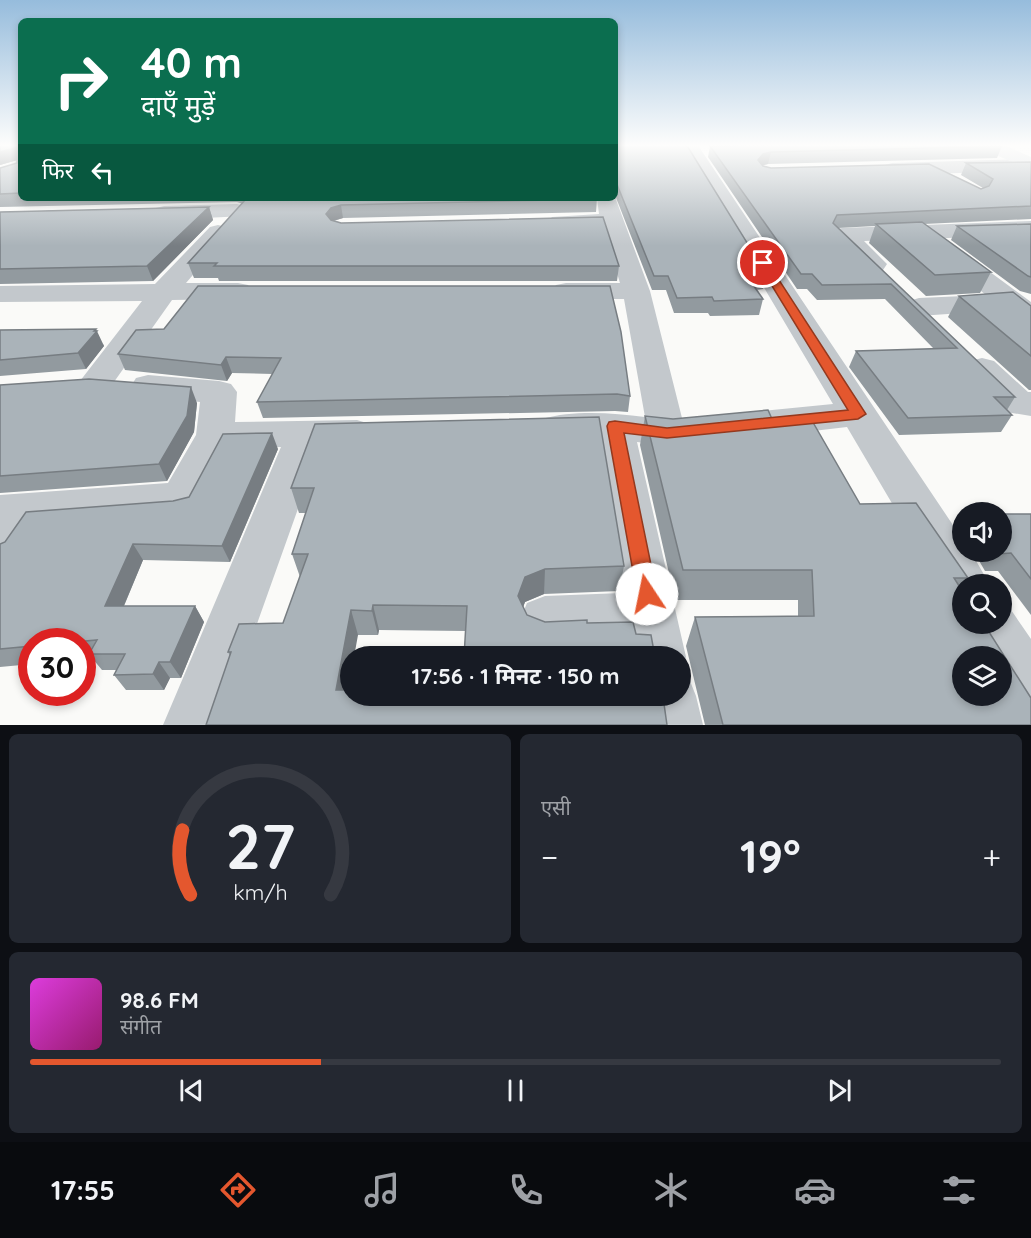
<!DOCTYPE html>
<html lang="hi">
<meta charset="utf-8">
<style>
:root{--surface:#171b24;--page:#242831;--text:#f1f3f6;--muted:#9ea1a6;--line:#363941;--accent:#e4572e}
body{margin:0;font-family:Quicksand,"Noto Sans Devanagari",sans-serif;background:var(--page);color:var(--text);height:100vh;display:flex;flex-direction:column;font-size:22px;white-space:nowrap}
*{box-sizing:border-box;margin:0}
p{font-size:20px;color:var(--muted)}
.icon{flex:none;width:33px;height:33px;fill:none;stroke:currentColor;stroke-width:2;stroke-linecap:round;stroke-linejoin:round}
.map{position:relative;height:725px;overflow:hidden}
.sheet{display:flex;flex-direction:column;gap:9px;padding:9px;background:#0d0f14;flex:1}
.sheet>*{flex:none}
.hud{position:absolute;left:18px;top:18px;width:600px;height:183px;border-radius:9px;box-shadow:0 3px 9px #0003;background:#0b6e4f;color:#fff;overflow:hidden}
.buttons{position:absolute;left:952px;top:502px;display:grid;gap:12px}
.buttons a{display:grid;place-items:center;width:60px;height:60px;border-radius:50%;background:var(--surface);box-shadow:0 3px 9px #0003;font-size:30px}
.speed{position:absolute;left:18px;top:628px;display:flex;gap:12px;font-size:30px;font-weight:700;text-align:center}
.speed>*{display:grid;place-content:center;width:78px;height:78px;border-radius:50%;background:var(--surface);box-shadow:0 3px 9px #0003;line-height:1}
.speed .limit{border:9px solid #d22;background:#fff;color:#111}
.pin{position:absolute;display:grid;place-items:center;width:51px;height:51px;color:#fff;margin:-26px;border:3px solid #fff;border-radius:50%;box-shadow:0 2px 6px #0007}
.me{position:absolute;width:66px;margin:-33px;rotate:349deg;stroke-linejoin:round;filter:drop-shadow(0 0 4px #0008)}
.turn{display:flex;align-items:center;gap:21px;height:126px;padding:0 24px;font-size:27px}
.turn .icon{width:78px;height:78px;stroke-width:2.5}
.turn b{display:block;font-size:42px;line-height:51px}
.then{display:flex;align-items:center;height:57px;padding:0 24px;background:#0003;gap:12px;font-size:22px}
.big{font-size:45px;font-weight:700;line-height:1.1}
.sheet .tile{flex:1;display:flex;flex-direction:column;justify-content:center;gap:9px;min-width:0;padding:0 21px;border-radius:9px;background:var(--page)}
.sheet .dial{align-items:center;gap:0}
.dial svg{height:156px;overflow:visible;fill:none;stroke:var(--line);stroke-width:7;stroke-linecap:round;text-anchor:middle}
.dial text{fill:var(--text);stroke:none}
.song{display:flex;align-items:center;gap:18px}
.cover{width:72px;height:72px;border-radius:9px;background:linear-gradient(135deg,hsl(300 70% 55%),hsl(320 70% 35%))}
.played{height:6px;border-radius:3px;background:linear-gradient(90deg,var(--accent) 30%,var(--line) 30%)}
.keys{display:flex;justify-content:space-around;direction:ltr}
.heat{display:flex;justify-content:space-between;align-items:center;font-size:33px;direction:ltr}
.sheet .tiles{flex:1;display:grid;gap:9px;grid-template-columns:1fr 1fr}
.tile:last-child{grid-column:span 2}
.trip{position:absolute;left:340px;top:646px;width:351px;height:60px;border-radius:30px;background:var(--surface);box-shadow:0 3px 9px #0003;font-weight:700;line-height:60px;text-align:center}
.tab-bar{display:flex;height:96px;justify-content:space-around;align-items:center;background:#090b0e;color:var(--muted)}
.tab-bar .icon{width:42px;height:42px}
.tab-bar .active{color:var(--accent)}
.tab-bar b{font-size:27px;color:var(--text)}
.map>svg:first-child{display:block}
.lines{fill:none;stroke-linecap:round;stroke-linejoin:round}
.street{fill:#c3c8cc;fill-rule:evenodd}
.secondary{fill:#d6dbdf;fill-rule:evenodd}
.wall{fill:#929a9f}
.shaded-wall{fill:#777d82}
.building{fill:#aab3b9;stroke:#777d82;stroke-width:1.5;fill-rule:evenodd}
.route{fill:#e4572e;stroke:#94391e;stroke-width:1.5}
</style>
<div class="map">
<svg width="1031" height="725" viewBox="0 0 1031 725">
<rect width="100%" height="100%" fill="#fafaf8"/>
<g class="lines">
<path class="street" d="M679 144H697L963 540V552H971L990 585H963V605L949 600 847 427 761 437 748 433 742 424 748 415 761 411 833 404Z
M1031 159V171L892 175 885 173 882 169 885 165 892 163Z
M615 197 650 291 682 418 699 422 705 431 699 440C677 446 660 445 637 442L686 657 681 668V657H632L629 639 545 644 527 637 520 620 527 603 545 596 622 593 598 439 555 441 542 437 536 428 542 419C574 410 612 413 645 417L624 299H566L556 297 552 291 556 285 566 283H620L603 228 560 229 552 227 548 222 552 217 599 214 597 198Z
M237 204 245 206 248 211 245 216 164 220 156 218 153 213 156 208 164 206Z
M1031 221V235L864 241 887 264 883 270 874 272 865 270 830 235 833 230 842 228Z
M218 225 226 227 230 232 186 283H238L248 285 252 291 248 297 238 299 172 300 109 389 97 392 85 389 80 381 142 301 0 302V286L155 284 210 227Z
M951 247 960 250 1031 302V325L1020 322 1005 310 919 316 909 313 904 307 909 301 919 298 986 295 942 260 938 255 942 250Z
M982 358 994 361 1028 392H1031V416L1006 412 965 368 970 361Z
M148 375 219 381 231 384 237 392 235 422 357 420 370 424 376 433 370 442 357 446 320 447 221 725H163L281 447 228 448 196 511 181 515 37 526 16 557 0 563V495L168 483 196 435 200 402 136 394 131 386 136 378Z
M1002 604 1009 607 1031 639V716C996 701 1002 691 1002 657H982L965 624H1002Z
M681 673 688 676 696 696 703 725H645L640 696H681Z"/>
<path class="secondary" d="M977 144H1002L1031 157V170L980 148Z"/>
</g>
<path class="wall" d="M21 144V198H597L596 212 343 218 333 221 341 223 619 266 617 281H219L218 278H194L188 263 243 204 237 202 0 207V168L17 163V160L0 165Z
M615 144 767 275 763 289 756 290 763 299 759 315 710 316 708 313H674L666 290H652L615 195Z
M710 146H1002L997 158 768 164 762 165 771 168 981 189 983 188 961 175 966 163 1031 162V219L924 224 991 272 980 293 926 296 869 243 875 226 838 228 1015 397 1007 410 1012 415 1001 432 899 435 849 367 856 351 934 349 885 299 817 300 807 289H797L708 157Z
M209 207 213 220 153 281 0 284V212Z
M1031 224V294L1020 291 951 240 957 226Z
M959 296 1031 306V390H1029L948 317Z
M0 330 103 344 104 346 86 369 0 376Z
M136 330 630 396 628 412 615 411 263 418 257 402 273 374 232 373 227 381 125 370 118 354Z
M0 385 197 403 194 432 167 481 0 493Z
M645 416 673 419H772L860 504 968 578 960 588 1031 725H705L686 646 695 617 798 616V600H675L640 445Z
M315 424 624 566 619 591 544 594 525 602 523 607 465 631 379 630 378 635H358L206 725 230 656 228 652 283 623 300 577 292 554 306 513H299L291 488Z
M278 449 230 562 143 560 124 606H195L204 622 181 678H170L164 690H126L114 675 116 670H102L92 658 82 659V642H32V664L0 667V544L189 497Z
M1031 514V615L998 571H985L974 552H1002Z"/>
<path class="shaded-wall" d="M17 147 21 159 0 165V152Z
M771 152 768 164 760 166 758 160 763 154Z
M341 205 343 218 333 221 329 227 326 214 331 208Z
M209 207 213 220 153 281 147 266Z
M96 329 104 346 86 369 78 353Z
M226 357 232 373 227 381 221 365Z
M191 387 197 403 194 432 167 481 159 464Z
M272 433 278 449 230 562 222 546Z
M133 544 143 560 117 622 105 606Z
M545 569 544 594 525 602 518 621V596L525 577Z
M373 605 379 630 378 635 372 611Z
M195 606 204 622 181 678 170 662Z
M351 610 358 635 354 657H351V675L344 714 336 690Z
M159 662 170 678 164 690 153 674Z"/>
<path class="building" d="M0 144H21V193L0 194V168L17 163V147L0 152Z
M615 144H686L767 275H746L763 299 714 301 712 297 677 298 668 276H654L616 182H615Z
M792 144H997L1002 146 771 152 763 154 758 160 763 166 771 168 929 164 981 189 989 186 993 179 966 163 1031 162V206L837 215 833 223 1015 397H994L1012 415 908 418 856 351 957 348 891 284 822 285 812 274H801L710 146Z
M246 198H597L598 199 341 205 331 208 326 214 331 220 341 223 603 217 619 266H214L217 263H188L246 199Z
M209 207 147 266 0 269V212Z
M922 222 991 272 935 275 876 224Z
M1031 224V277L1028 276 957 226Z
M198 286H610L621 332 630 396 617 394 257 402 281 358 226 357 221 365 118 354 136 330 164 329Z
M1013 292 1031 306V356L959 296Z
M96 329 94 331H97L78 353 0 360V330Z
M89 379 191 387 187 416 159 464 0 476V385Z
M768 410 772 419H811L860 504 916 503 968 578H954L963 592V624H984L1031 698V725H723L695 617 814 616 812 570H683L645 416 673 419ZM963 657H1002V696H963Z
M599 417 624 566 545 569 525 577 518 596 527 615 545 622 587 620V623L633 622 636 634 651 635 655 657H464L467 606 373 605 372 611 351 610 336 690H351V696H648L649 702 664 704 667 725H206L231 652H228L239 624 283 623 308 554H292L314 488H291L315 424Z
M272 433 222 546 133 544 105 606H195L170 662H159L153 674 114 675 125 654H89L97 640 75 642H32V646L0 649V544L5 542 26 512 173 501 189 497 223 434Z
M1002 514H1031V579L1011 553 998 554 996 552H1002Z"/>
<linearGradient id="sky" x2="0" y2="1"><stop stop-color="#96bcdc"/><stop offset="0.59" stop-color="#fdfdfc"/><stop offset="1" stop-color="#fdfdfc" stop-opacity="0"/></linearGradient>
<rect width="1031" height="246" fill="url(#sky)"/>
<path class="route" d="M763 260 768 263 866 414 858 419 667 438 624 433 657 594 654 601 647 603 640 601 637 594 607 426 609 422 615 421 667 428 848 410 758 263Z"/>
</svg>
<div class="buttons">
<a><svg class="icon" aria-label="sound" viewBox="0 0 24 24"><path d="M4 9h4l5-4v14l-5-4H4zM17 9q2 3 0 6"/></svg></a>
<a><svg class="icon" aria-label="search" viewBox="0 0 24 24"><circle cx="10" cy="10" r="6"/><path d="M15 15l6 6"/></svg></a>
<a><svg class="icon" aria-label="layers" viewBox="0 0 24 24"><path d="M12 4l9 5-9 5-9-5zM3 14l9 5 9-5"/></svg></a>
</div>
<div class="speed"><div class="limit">30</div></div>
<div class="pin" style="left:763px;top:263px;background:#d93025"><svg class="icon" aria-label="arrive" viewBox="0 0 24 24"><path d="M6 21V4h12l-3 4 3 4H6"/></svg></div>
<svg class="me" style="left:647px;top:594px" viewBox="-20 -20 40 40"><circle r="19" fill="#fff"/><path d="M0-13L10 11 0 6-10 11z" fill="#e4572e"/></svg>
<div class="trip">17:56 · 1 मिनट · 150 m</div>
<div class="hud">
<div class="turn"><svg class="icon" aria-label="right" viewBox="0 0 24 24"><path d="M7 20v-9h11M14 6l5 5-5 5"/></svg><div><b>40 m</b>दाएँ मुड़ें</div></div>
<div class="then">फिर<svg class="icon" aria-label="left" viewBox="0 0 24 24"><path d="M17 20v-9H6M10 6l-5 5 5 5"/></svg></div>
</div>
</div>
<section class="sheet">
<div class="tiles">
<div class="tile dial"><svg viewBox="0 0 100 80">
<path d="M14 69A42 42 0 1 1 86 69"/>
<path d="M14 69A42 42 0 0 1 10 36" stroke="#e4572e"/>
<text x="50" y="56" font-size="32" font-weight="700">27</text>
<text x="50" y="72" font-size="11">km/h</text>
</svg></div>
<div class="tile"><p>एसी</p>
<div class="heat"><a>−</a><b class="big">19°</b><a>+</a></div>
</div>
<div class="tile">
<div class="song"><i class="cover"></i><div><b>98.6 FM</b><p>संगीत</p></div></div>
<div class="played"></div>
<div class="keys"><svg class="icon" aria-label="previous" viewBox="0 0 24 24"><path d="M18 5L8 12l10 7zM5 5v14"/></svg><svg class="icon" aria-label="pause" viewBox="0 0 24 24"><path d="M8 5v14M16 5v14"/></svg><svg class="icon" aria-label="next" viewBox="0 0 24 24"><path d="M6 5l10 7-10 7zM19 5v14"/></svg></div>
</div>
</div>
</section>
<nav class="tab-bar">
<b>17:55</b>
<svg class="icon active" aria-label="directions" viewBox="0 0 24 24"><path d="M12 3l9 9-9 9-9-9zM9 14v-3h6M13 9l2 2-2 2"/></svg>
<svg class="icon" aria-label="music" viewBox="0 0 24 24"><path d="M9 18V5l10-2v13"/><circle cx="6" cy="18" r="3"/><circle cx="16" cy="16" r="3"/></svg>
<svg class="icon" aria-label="phone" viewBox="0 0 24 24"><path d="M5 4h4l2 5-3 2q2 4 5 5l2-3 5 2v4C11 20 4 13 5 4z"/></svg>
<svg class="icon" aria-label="climate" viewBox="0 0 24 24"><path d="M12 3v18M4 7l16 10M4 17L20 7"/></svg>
<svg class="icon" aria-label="car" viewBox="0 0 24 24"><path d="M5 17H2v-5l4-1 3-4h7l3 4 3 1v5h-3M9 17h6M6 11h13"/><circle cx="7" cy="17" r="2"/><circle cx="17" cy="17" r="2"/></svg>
<svg class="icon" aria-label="filters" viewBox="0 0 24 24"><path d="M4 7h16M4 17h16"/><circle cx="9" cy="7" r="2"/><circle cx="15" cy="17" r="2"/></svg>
</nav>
